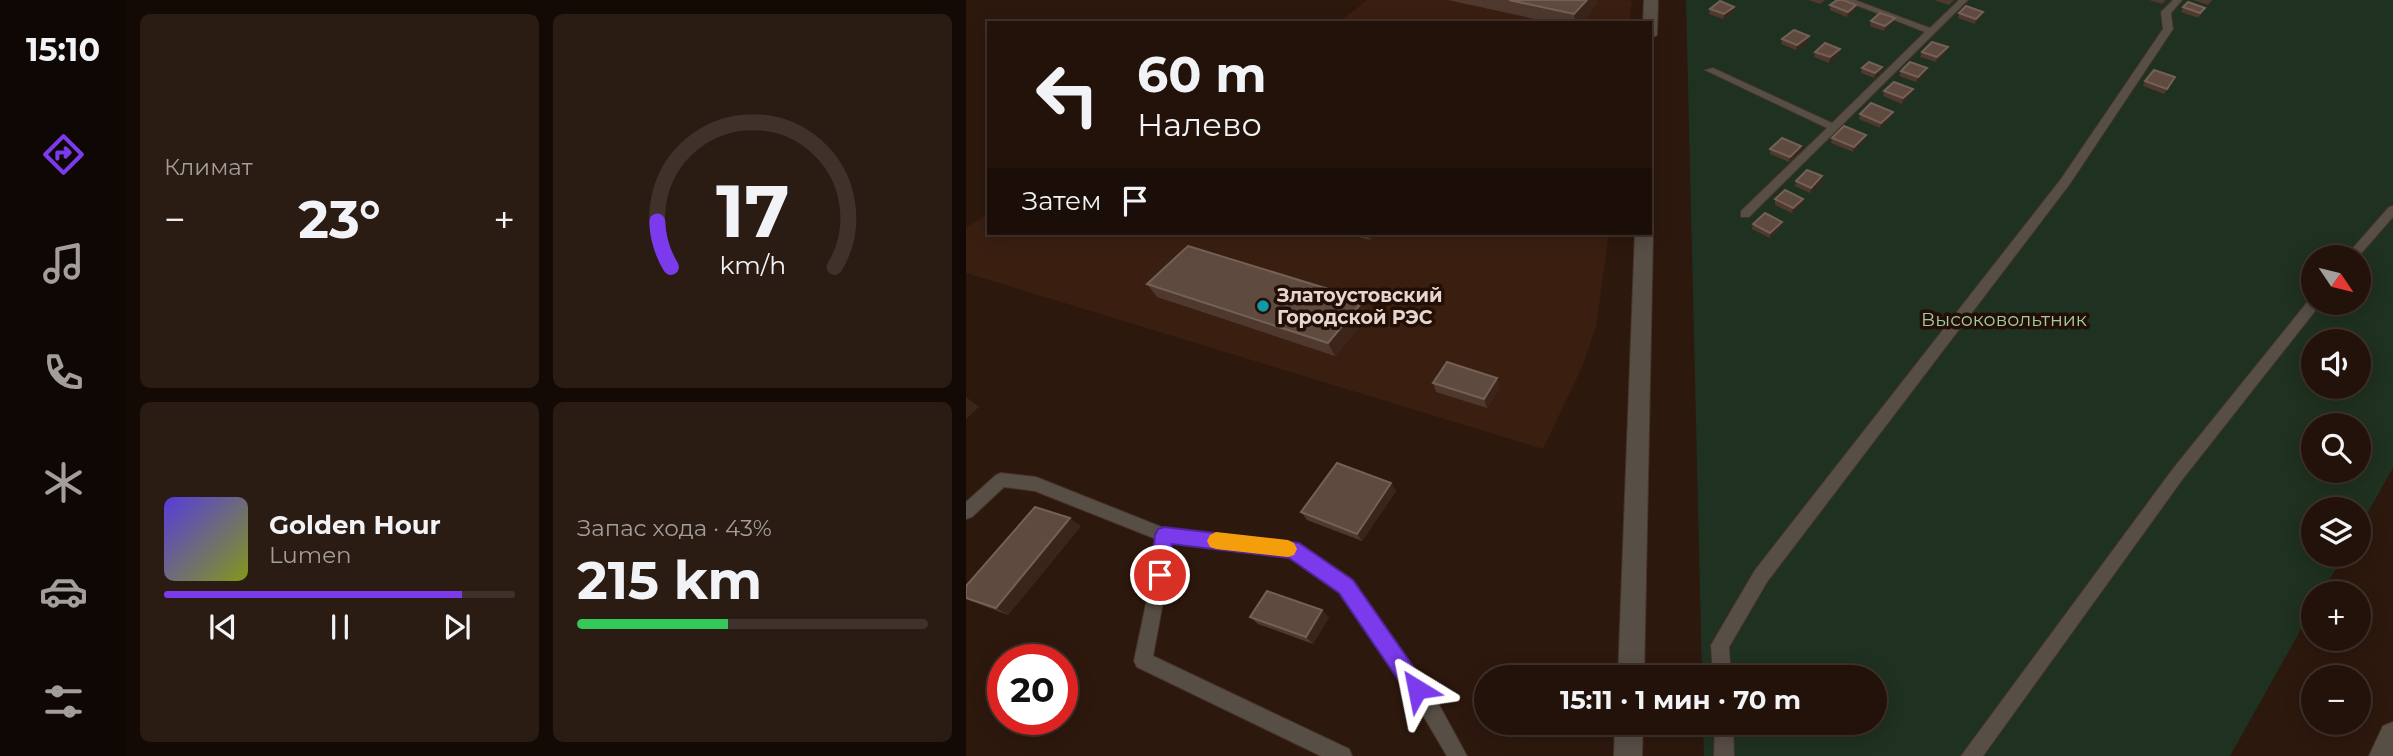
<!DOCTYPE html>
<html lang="ru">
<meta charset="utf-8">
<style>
:root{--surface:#22120a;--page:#2a1b13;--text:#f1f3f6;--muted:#a29e9c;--line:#3f322b;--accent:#7c3aed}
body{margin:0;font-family:Montserrat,sans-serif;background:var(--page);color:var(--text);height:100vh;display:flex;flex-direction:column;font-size:26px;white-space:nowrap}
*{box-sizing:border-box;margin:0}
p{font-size:23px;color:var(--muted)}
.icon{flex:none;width:38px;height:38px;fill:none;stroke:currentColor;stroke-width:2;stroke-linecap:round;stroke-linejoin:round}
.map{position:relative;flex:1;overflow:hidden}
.sheet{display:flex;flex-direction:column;gap:14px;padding:14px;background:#130a06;width:840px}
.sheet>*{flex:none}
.hud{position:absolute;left:21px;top:21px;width:665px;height:214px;border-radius:0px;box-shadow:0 4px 18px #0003,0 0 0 2px var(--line);background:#22120a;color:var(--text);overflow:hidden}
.needle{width:46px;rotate:125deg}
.fabs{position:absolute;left:1335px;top:245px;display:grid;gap:14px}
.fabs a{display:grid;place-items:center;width:70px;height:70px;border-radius:50%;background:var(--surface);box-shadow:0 4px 18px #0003,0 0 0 2px var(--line);font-size:35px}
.speed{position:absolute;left:21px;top:644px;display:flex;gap:14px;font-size:35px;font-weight:700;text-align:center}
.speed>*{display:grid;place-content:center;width:91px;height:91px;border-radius:50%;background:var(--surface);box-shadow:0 4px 18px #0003,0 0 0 2px var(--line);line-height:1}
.speed .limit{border:10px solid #d22;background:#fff;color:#111}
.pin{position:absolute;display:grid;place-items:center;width:60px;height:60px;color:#fff;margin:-30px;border:4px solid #fff;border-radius:50%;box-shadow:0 2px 7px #0007}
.me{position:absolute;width:77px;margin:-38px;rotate:325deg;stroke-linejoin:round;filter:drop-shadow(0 0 5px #0008)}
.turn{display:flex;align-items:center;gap:24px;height:147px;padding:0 35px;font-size:32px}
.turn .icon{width:91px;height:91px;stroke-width:2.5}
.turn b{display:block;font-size:49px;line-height:60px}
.then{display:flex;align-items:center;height:66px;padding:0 35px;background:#0003;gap:14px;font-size:26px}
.big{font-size:52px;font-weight:700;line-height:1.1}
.sheet .widget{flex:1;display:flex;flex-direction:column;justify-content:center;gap:10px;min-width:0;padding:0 24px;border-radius:10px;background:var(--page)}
.sheet .dial{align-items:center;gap:0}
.dial svg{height:182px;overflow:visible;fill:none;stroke:var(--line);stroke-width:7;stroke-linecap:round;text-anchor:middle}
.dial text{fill:var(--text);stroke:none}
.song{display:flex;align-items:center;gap:21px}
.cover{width:84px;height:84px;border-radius:10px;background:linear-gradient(135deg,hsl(250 70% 55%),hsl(70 70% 35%))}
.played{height:7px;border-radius:4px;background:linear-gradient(90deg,var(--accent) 85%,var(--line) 85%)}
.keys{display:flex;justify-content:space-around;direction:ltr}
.heat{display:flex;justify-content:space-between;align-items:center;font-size:38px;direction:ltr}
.charge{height:10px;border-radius:5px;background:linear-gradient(90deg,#34c759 43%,var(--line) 0)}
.sheet .tiles{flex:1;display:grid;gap:14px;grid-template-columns:repeat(2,1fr)}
.trip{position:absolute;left:508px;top:665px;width:413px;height:70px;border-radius:35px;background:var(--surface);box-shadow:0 4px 18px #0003,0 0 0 2px var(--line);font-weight:700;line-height:70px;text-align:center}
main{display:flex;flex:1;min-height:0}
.tabs{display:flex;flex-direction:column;width:126px;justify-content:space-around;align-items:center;background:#0e0704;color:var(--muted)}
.tabs .icon{width:49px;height:49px}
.tabs .active{color:var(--accent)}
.tabs b{font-size:32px;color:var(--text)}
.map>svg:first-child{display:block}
.built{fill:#3a1f11}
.green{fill:#1f3120;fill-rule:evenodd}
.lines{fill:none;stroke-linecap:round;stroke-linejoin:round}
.lane-casing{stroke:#473328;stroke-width:2}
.street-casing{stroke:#473328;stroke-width:2}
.lane{fill:#574e46;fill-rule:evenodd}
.street{fill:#574e46;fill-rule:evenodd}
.wall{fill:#4f392e}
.shaded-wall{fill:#3b251a}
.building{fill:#5f4a3f;stroke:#746056;stroke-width:2}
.route{fill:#7c3aed;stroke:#51269a;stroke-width:2}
.slow{fill:#f59e0b}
.culture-dot{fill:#0f9aa8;stroke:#230f05;stroke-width:2.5}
.labels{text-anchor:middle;stroke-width:7;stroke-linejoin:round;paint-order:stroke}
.poi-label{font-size:19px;font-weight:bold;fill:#e5d6cf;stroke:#230f05;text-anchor:start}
.park-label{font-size:19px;fill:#a0cba3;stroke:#230f05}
</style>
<main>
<nav class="tabs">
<b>15:10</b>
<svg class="icon active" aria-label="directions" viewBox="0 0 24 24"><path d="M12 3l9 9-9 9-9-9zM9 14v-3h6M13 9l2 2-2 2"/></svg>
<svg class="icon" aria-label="music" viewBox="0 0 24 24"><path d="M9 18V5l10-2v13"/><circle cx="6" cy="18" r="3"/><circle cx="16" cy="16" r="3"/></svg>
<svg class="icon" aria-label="phone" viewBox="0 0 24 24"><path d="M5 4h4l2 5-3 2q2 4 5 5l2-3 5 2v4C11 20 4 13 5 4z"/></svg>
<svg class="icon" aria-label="climate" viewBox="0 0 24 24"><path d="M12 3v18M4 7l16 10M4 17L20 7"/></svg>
<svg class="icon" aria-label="car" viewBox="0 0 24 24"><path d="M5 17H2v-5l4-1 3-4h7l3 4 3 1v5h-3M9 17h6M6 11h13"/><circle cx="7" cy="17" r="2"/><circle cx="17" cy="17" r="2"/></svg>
<svg class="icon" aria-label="filters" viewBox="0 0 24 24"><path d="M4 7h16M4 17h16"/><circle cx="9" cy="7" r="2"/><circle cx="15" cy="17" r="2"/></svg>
</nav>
<section class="sheet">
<div class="tiles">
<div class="widget"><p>Климат</p>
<div class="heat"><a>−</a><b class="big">23°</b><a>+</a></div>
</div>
<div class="widget dial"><svg viewBox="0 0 100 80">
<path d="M14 69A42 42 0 1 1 86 69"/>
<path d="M14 69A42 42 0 0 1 8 49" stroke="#7c3aed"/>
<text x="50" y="56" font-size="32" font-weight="700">17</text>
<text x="50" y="72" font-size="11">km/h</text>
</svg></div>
<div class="widget">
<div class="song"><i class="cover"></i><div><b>Golden Hour</b><p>Lumen</p></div></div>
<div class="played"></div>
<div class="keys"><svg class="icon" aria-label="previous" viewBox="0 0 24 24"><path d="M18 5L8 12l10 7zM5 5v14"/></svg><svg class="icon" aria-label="pause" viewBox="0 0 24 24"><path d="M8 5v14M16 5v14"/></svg><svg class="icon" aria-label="next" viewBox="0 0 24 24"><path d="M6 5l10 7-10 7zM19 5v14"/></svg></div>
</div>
<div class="widget"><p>Запас хода · 43%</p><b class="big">215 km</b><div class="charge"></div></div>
</div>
</section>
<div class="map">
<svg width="1427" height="756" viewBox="0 0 1427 756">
<rect width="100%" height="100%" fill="#2d180d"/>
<path class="built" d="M401 0H659L666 1 663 23H372Z
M23 213V233H643L630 327 616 367 577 449 0 273V228Z"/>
<path class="green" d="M720 0H1427V468L1393 528V509H1348V555H1378L1356 593H1348L1347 608 1264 756H738L737 723H908V677H736ZM1348 257H1393V303H1348ZM1348 341H1393V387H1348ZM1348 425H1393V471H1348Z"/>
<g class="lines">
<defs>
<path id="lane" d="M877 0H889L964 28 993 0H1002L783 217H775V211L861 128 739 70 747 68 866 123 959 32Z
M1207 0H1216L1205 13 1207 29 1103 185 801 582 763 647 765 677H747L745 645 789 570 1095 179 1197 29 1195 12Z
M1427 206V217L1392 257H1379L1423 207Z
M1348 298V303H1354L1353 306 1216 480 1017 756H995L1206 470 1343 300Z
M35 473 70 477 198 528 333 544 386 580 472 703 501 756H481L458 717 374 592 324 556 205 543 202 575 187 656 383 749 386 756H355L171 667 168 661 186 575 190 539 69 491 38 487 6 517 0 519V502L30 475Z
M749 723H767L768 756H748Z"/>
<path id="street" d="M678 0H692L691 35 684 39V23H677Z
M684 229 687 233 678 677H652L669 233H684Z
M1427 722V756H1403L1417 726Z
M649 723H677L676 756H648Z"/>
</defs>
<use href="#lane" class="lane-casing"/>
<use href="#street" class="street-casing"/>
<use href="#lane" class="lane"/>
<use href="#street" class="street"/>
</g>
<path class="wall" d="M482 0H631V4L614 23H587Z
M842 0H859L854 4Z
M968 0H988L983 5Z
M1183 0H1200L1196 4Z
M1227 0H1246L1242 5Z
M864 5 889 10 881 17 864 10Z
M1217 7 1236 13 1232 18 1215 12Z
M744 9 768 12 757 19 743 14Z
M1017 12 1015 17 1009 24 992 18 993 13Z
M929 18 927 23 918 31 904 26 905 21Z
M843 36 842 41 830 50 815 44 816 39Z
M982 47 980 52 970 62 954 57 956 52Z
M849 52 873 54 863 63 848 57Z
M896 68 915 72 908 78 895 73Z
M935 71 960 73 950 82 933 76Z
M1209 77 1198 94 1177 86 1179 81Z
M947 89 945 94 936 104 917 96 918 91Z
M894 114 925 117 914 128 893 119Z
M900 135 899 140 887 152 865 143 866 138Z
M835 146 834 152 823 162 804 154V149Z
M830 181 856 182 844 193 829 186Z
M809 199H837L836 204 826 213 809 205Z
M787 224 815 227 804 238 786 229Z
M376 233H411L404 240Z
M181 284 404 314 369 356 191 297Z
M467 383 534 387 521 408 470 392Z
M425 483 430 491 396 541 341 520 335 512Z
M115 526 42 615 0 599V586Z
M284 617H363L347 644 292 624Z"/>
<path class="shaded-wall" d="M621 0H631V4L614 23H609L608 14Z
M890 5 889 10 881 17 882 12Z
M768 7V12L757 19 758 14Z
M1017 12 1015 17 1009 24 1010 19Z
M929 18 927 23 918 31 919 26Z
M843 36 842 41 830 50 831 45Z
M982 47 980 52 970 62 971 57Z
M874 49 873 54 863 63 864 57Z
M916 67 915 72 908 78 909 73Z
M961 68 960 73 950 82 952 77Z
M947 89 945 94 936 104 937 98Z
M927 112 925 117 914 128 915 123Z
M900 135 899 140 887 152 888 147Z
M835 146 834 152 823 162 824 157Z
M856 176V182L844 193 845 188Z
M837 199 836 204 826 213 827 208Z
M816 222 815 227 804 238V233Z
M401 233H411L404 240Z
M398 300 404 314 369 356 362 343Z
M531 378 534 387 521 408 518 399Z
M0 397 13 407 0 419Z
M425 483 430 491 396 541 391 534Z
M104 518 115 526 42 615 30 608Z
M356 610 363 617 347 644 340 637Z"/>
<path class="building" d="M543 0H621L608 14Z
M871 0H877L890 5 882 12 864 5Z
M754 1 768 7 758 14 744 9Z
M1222 2 1239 8 1234 13 1217 7Z
M1000 6 1017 12 1010 19 993 13Z
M914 13 929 18 919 26 905 21Z
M828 30 843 36 831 45 816 39Z
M966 42 982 47 971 57 956 52Z
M859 43 874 49 864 57 849 52Z
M903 62 916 67 909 73 896 68Z
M944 62 961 68 952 77 935 71Z
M1188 70 1209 77 1201 89 1179 81Z
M928 82 947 89 937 98 918 91Z
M905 103 927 112 915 123 894 114Z
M878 126 900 135 888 147 866 138Z
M816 138 835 146 824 157 804 149Z
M841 170 856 176 845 188 830 181Z
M819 190 837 199 827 208 809 199Z
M799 213 816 222 804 233 787 224Z
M222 246 398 300 362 343 181 284Z
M481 362 531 378 518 399 467 383Z
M371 463 425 483 391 534 335 512Z
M69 507 104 518 30 608 0 598V586Z
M301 591 356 610 340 637 284 617Z"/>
<path class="route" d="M198 527 333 543 387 580 458 682 461 689 458 697 451 700 444 697 373 593 323 558 206 544 201 582 194 584 187 582 185 575 189 535 192 529Z"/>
<path class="slow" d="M250 532 322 540 328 543 331 549 328 555 322 557 250 549 244 547 241 541 244 535Z"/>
<circle class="culture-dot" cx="297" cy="306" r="7"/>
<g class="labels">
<g class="poi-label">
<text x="311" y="302">Златоустовский<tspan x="311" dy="22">Городской РЭС</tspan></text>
</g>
<g class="park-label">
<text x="1038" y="326">Высоковольтник</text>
</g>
</g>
</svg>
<div class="fabs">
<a><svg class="needle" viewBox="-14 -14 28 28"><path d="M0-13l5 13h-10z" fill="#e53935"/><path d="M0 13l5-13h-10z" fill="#a29e9c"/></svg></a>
<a><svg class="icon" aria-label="sound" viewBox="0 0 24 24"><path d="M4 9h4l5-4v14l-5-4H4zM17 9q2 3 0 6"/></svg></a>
<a><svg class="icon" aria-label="search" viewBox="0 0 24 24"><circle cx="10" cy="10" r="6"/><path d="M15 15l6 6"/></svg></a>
<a><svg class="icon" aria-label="layers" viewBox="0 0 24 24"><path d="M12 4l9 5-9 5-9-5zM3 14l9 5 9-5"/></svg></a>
<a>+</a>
<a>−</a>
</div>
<div class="speed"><div class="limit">20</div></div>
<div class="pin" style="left:194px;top:575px;background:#d93025"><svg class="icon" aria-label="arrive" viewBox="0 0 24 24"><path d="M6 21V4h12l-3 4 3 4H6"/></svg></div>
<svg class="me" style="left:451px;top:689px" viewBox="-20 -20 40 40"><path d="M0-17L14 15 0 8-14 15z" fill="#7c3aed" stroke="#fff" stroke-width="4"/></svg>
<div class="trip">15:11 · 1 мин · 70 m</div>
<div class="hud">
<div class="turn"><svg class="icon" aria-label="left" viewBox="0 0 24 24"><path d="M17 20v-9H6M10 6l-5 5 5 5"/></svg><div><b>60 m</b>Налево</div></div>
<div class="then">Затем<svg class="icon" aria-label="arrive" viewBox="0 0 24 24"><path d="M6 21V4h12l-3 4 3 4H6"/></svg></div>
</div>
</div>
</main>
